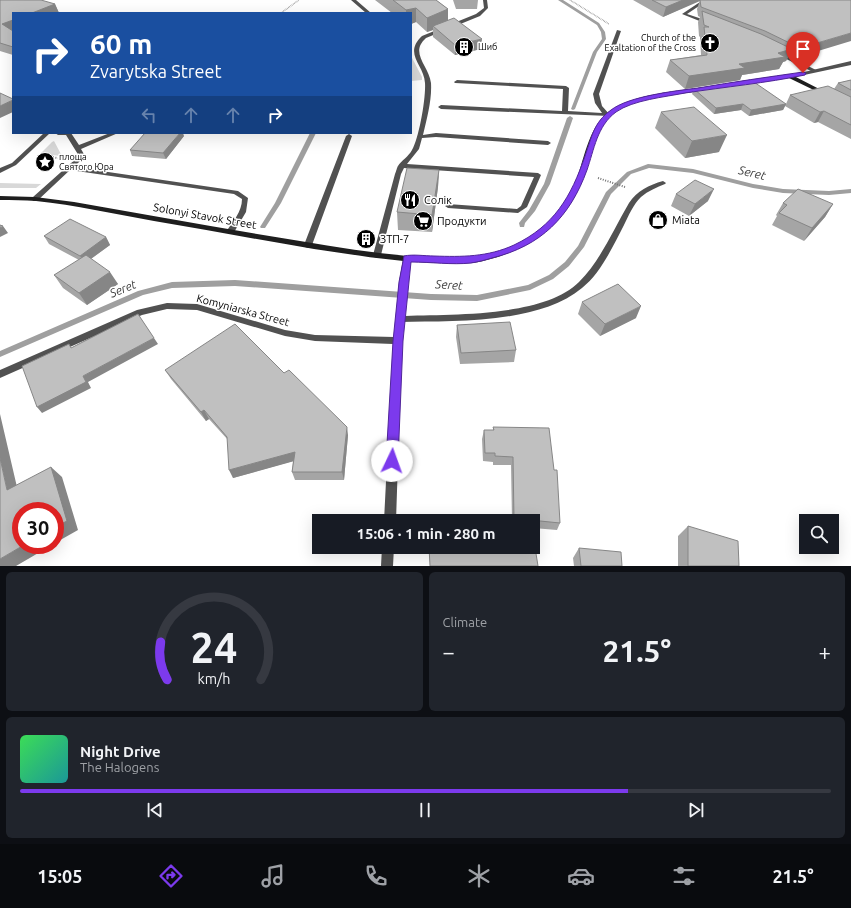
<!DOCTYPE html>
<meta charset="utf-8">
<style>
:root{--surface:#171b24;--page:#20242c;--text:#f1f3f6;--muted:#9ea1a6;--line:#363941;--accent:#7c3aed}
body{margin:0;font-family:Ubuntu,sans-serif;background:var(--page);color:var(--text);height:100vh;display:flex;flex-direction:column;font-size:15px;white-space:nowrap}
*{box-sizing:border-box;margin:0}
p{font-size:13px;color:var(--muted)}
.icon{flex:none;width:22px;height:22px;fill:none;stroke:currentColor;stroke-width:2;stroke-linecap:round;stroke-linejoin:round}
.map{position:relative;height:566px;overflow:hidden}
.side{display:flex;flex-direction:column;gap:6px;padding:6px;background:#0d0f14;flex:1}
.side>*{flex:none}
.top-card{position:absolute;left:12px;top:12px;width:400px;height:122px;border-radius:0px;box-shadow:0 4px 16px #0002;background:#1a4fa0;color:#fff;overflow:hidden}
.fabs{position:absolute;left:799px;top:514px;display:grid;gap:8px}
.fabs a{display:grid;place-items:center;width:40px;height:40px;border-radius:0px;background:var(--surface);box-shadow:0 4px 16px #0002;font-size:20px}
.speed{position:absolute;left:12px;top:502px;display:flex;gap:8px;font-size:20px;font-weight:700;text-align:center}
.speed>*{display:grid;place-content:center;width:52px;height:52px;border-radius:50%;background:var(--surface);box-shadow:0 4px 16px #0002;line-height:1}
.speed .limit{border:6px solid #d22;background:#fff;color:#111}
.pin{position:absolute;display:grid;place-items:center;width:34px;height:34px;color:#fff;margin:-41px -17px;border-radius:50% 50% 50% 0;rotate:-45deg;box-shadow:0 0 4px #0007}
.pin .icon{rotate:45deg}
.me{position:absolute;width:44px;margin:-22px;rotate:3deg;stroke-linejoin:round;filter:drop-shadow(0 0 3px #0008)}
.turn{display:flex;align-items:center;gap:14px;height:84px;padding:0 12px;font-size:18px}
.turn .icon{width:52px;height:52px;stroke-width:2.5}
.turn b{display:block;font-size:28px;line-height:34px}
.lanes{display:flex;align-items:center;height:38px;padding:0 12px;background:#0003;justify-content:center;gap:20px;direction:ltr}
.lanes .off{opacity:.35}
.big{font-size:30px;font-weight:600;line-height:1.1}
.side .widget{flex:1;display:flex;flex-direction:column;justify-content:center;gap:6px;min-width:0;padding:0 14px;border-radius:6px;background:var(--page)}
.side .dial{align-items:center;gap:0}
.dial svg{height:104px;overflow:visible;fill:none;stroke:var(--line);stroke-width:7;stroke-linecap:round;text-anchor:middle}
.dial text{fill:var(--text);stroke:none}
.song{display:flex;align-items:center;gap:12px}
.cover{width:48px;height:48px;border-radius:6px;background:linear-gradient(135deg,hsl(130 70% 55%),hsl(180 70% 35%))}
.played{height:4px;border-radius:2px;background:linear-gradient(90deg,var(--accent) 75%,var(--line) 75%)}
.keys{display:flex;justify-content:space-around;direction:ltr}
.heat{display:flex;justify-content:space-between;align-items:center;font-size:22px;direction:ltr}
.side .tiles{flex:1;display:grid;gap:6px;grid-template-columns:1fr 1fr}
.widget:last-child{grid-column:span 2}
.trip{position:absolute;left:312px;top:514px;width:228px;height:40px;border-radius:0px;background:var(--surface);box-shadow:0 4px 16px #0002;font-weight:600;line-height:40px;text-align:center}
.tab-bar{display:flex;height:64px;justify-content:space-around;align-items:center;background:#090b0e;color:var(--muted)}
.tab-bar .icon{width:28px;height:28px}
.tab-bar .selected{color:var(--accent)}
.tab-bar b{font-size:18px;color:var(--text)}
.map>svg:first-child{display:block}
.green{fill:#d8d8d8}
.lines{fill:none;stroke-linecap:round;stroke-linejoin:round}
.stream{fill:#9f9f9f;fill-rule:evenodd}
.path-far1{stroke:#737373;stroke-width:1.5;stroke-dasharray:0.5 1;stroke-linecap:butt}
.path{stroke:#737373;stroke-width:2;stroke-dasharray:1 1.5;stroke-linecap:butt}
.lane{fill:#515151;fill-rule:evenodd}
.street{fill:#515151;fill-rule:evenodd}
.secondary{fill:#1e1e1e;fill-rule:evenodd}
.wall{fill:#a5a5a5}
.shaded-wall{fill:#868686}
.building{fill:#c0c0c0;stroke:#868686}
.route{fill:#7c3aed;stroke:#51269a}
.labels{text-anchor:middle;stroke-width:3;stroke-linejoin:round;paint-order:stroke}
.far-poi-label{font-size:9px;fill:#000;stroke:#fff;text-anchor:start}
.poi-label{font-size:11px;fill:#000;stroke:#fff;text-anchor:start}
.street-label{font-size:11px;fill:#000;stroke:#fff}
.water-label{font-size:12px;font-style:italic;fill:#404040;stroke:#fff}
</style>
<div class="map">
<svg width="851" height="566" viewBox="0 0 851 566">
<rect width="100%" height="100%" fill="#fff"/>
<path class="green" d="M411 56 422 77V80L411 81Z
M54 141 62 156 40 154 52 142Z
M0 183 41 184 36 188H0Z"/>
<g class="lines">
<path class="stream" d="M558 0H563L599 23 605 32 606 39 597 52 575 109 573 110 571 109 593 52 602 39 601 32 597 25Z
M570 116 573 118 550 184 535 211 525 223 524 227H520L519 223 529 210 544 184 567 118Z
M310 133H316L281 203 265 228H261L260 227 275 203Z
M648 164 693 169 753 184 783 189 829 191 851 189V193L829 195 783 193 753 188 693 173 649 168 631 174 611 194 584 247 569 266 553 279 530 290 477 301 431 300 235 286 172 288 143 295 0 357V351L138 291 172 282 235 280 431 294 477 295 528 285 549 275 565 262 578 246 606 192 627 172Z"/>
<path class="path-far1" d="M570 0 609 24
M281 13 299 0"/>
<path class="path" d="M43 156 58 158
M598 178 625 187"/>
<path class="lane" d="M351 0H356L371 13H366Z
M483 0H487L488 8 480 16 426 38C409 53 429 66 431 83 432 100 427 118 423 135L436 133 548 141 551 143 548 145 436 137 422 138 419 149 407 164 538 173 541 175 527 207 518 213 448 208 445 206 448 204 517 209 521 206 534 177 404 168 401 174 381 255 377 258 374 257 373 255 395 174C396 172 397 167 398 166 401 161 409 156 412 150 419 138 426 98 425 83 424 64 403 54 422 36L476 14 484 8Z
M711 0H720L702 4 687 14 711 22V24H707L682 14 700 2Z
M617 30 621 31 599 94 602 106 610 115 609 116 441 109 438 107 441 105 562 111 563 89 455 83 454 82 457 80 566 86 569 88 568 111 602 113 595 103 593 94Z
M776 52H780L818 71 813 72 776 54Z
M44 133H50L16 165 0 173V168L12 163Z
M55 133H71L79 145 110 133H118L81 149 85 156 74 167 238 191 248 198 246 212 233 234H230L226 232C233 221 242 212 242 199L234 194 70 170 37 201H33L32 199 33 197 79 156 66 135H58Z
M349 134 352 136 312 245 308 248 305 247 304 245 346 136Z
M663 181 666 183 665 184C657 187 648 191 641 197 633 205 629 215 624 225 613 246 601 273 582 288 539 324 454 321 400 322L397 321 396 319 397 317 400 316C448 314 543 318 579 282 601 260 613 230 629 203 637 191 649 185 663 181Z"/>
<path class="street" d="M851 61V65L790 78 787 76Z
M407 256 411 259 407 282 402 341 396 521H384L393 344 315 341 285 336 197 310 167 309 142 315 0 378V370L137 310 167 303 197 304 285 330 315 335 394 337 399 282 403 259Z
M382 547H394L393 566H381Z"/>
<path class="secondary" d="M790 74 827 93 822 94 789 78 742 85 739 83 742 81Z
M703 87 706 89 705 90C676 96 643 95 616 111 597 123 593 150 586 170 574 208 549 237 511 252 499 257 486 261 473 263 461 264 449 263 437 263 396 262 355 255 314 249 261 240 207 230 154 221 115 214 75 205 36 201 24 200 12 200 0 200V196L35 197 74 202C149 215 225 229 300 241 340 248 381 254 421 257 438 258 455 259 471 257 495 255 522 245 540 230 556 217 568 200 576 181 585 157 589 123 613 109 640 93 673 92 703 87Z"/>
</g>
<path class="wall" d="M0 0 55 4 59 13H13V55L0 51Z
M375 0H436L448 9V20L481 49 455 55 433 37V30L427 32 416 22 411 24V13H392Z
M453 0H478L477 9H456Z
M633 0H851L795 58 789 55 786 61 783 62 779 69 742 75 740 80 685 89 666 72 670 60 701 55 700 39V37L699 36 698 22 700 17 698 16 697 9 700 0 663 17Z
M851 80V139L818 122 814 123 785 106 783 110 749 116 741 110 714 114 692 94 694 89 786 104 790 95 834 89 838 83Z
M661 112 719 152 685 158 655 128Z
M184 136 166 159 132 156 130 150Z
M439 170 438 187 432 232 398 230 397 212Z
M676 194 708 201 689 216 671 206Z
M783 203 833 204 825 217 804 241 772 225 777 216 776 215Z
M44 236 106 237 110 245 91 259 118 284 87 305 63 288 54 275 79 260 49 244Z
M582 302 636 318 600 336 578 314Z
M457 325 516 350 514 362 460 364 456 337Z
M165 370 348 435 344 480H295L292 472 293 461 233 478 228 440 209 419 206 421 171 379Z
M493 427 560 523 557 530 533 528V521H512L511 465H493V462L483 461 482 439 484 430H493Z
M688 526 739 566H678V536Z
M579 548 622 566H574L573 558Z"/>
<path class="shaded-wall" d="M683 0H705L700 1 663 17 666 7Z
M55 4 59 13H32Z
M416 8V22L411 24V13H406V10Z
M448 9V24L433 26V30L427 32V18Z
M13 20V32L2 24Z
M851 33V41L795 58 800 48Z
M482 39 481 49 455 55V45Z
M792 49 786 61 783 62 779 69 742 75 740 80 685 89 689 76 739 64Z
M13 100V112L0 118V106Z
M743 104 741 110 714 114 716 108Z
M786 104 783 110 749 116 751 110Z
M824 111 818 122 814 123 820 112Z
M180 133H183L184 136 166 159 163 153Z
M727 135 719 152 685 158 692 141Z
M439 170 438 187 432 232V215Z
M714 189 708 201 689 216 695 204Z
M833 204 825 217 804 241 812 228Z
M3 226 8 233 0 237V228Z
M106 237 110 245 85 263 80 256Z
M110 272 118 284 87 305 79 293Z
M641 306 636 318 600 336 605 324Z
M154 338 158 344 88 382 91 388 42 413 37 407 83 376Z
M204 410 209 419 206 421 201 412Z
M0 414 20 500 7 490 0 458Z
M347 427 348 435 344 480 342 472Z
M295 452 298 460 233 478 229 470Z
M51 467 62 477 78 530 55 543V527Z
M24 545H52L16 566H0V559Z"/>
<path class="building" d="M0 0H41L55 4 32 13H13V20L2 24 13 31V47L0 43Z
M393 0H436L448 9 427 18 416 8 406 10Z
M652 0H683L666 7Z
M700 0H851V33L800 48 765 31 701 7Z
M702 11 761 34 792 49 778 53 785 57 739 64 745 68 689 76 670 60 707 55 704 27H709L704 25Z
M454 18 482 39 455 45 433 26Z
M751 80 786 104 751 110 743 104 716 108 694 89Z
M851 80V90L838 83Z
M828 86 851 97V125L824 111 820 112 790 95Z
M0 93 13 99V100L0 106Z
M694 107 727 135 692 141 661 112Z
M145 133H180L163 153 130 150Z
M407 168 439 170 432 215 397 212Z
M695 180 714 189 695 204 676 194Z
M798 189 833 204 812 228 779 213 787 205 783 203Z
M70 219 106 237 80 256 44 236Z
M0 225 3 226 0 228Z
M86 255 110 272 79 293 54 275Z
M618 284 641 306 605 324 582 302Z
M138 314 154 338 83 376 86 382 37 407 22 366 69 344 71 348Z
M510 322 516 350 461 353 457 325Z
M235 324 284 373 289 370 347 427 342 472H292L295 452 229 470 227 437 204 410 201 412 165 370Z
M493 427 549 428 554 470H557L560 523 530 520 531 521H514L513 457 495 456V453H485L484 430H494Z
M0 458 7 490 51 467 67 521 55 527V511H21V545H24L0 559Z
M688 526 738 541 739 566H688Z
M533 535 538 566H430L429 547H533Z
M579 548 621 552 622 566H581Z"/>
<path class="route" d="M803 72 806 73 805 75C766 83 725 87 685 93 665 97 633 100 616 112 597 126 594 150 587 170 570 217 541 246 492 258 485 260 478 262 471 263 452 265 431 262 411 262L403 341 398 461 397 465 392 467 388 465 386 461 393 341 399 282 404 256C413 254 425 256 434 256 462 257 488 257 514 245 554 226 571 197 585 156 592 137 593 123 611 110 629 96 675 91 698 88 733 82 768 77 803 72Z"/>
<defs>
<symbol id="church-disc" viewBox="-11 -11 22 22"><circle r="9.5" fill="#000" stroke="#fff"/><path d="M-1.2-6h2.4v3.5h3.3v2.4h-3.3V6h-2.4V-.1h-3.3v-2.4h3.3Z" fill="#fff"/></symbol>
<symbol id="building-disc" viewBox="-11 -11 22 22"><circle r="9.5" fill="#000" stroke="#fff"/><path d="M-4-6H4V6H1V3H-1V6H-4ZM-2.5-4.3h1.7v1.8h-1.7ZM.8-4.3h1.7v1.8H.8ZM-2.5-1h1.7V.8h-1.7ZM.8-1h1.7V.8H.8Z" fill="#fff"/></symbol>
<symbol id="sight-disc" viewBox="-11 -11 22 22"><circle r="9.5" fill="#000" stroke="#fff"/><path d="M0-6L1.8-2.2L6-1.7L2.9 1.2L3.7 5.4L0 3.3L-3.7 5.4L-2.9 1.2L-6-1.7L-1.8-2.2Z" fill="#fff"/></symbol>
<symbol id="restaurant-disc" viewBox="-11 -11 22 22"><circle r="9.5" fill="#000" stroke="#fff"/><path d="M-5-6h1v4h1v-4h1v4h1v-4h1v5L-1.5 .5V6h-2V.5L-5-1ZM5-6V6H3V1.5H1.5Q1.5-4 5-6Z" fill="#fff"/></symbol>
<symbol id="shop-disc" viewBox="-11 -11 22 22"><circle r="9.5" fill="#000" stroke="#fff"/><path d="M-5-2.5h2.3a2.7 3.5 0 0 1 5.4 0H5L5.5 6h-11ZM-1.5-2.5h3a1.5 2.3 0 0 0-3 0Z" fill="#fff"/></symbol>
<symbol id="supermarket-disc" viewBox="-11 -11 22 22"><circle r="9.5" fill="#000" stroke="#fff"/><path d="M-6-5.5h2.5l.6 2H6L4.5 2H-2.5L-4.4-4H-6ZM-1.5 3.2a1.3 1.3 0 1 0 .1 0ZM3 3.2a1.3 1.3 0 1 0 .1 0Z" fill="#fff"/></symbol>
</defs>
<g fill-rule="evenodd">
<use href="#church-disc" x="699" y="32" width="22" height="22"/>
<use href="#building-disc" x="453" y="36" width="22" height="22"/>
<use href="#sight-disc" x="34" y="151" width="22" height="22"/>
<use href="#restaurant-disc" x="399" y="189" width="22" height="22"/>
<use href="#shop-disc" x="647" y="209" width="22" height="22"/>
<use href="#supermarket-disc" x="412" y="210" width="22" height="22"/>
<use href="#building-disc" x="355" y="228" width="22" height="22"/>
</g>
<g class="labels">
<g class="far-poi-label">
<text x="696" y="41" text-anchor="end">Church of the<tspan x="696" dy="10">Exaltation of the Cross</tspan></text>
<text x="478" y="50">Шиб</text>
<text x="59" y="160">площа<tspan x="59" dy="10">Святого Юра</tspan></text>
</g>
<g class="poi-label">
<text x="424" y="204">Солік</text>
<text x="672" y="224">Miata</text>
<text x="437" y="225">Продукти</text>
<text x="380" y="243">ЗТП-7</text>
</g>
<g class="street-label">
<text transform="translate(205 216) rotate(10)" y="4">Solonyi Stavok Street</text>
<text transform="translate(243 310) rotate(15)" y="4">Komyniarska Street</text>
</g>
<g class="water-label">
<text transform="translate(752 173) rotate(13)" y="4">Seret</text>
<text transform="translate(449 285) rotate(3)" y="4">Seret</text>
<text transform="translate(123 289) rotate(-22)" y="4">Seret</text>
</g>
</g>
</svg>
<div class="fabs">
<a><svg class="icon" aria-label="search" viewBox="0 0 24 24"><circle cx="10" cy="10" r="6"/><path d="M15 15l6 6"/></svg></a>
</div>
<div class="speed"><div class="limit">30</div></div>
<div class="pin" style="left:803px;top:73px;background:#d93025"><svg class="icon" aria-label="arrive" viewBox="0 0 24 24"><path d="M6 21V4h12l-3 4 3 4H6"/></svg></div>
<svg class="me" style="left:392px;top:461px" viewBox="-20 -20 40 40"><circle r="19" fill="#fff"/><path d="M0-13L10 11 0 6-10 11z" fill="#7c3aed"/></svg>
<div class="trip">15:06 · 1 min · 280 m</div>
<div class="top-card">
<div class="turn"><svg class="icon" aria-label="right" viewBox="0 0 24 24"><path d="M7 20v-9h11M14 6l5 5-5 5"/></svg><div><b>60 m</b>Zvarytska Street</div></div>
<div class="lanes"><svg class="icon off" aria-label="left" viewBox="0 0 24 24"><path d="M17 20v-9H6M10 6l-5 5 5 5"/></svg><svg class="icon off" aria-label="ahead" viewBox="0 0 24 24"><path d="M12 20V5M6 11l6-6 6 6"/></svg><svg class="icon off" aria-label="ahead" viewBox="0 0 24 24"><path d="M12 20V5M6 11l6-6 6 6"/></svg><svg class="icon" aria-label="right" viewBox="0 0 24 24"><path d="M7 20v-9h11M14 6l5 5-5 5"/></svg></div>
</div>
</div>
<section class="side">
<div class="tiles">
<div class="widget dial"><svg viewBox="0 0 100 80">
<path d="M14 69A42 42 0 1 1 86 69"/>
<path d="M14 69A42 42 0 0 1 9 40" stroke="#7c3aed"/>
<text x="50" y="56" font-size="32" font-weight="700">24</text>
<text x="50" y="72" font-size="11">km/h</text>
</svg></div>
<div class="widget"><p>Climate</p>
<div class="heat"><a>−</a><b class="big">21.5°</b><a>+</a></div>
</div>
<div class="widget">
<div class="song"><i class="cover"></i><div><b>Night Drive</b><p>The Halogens</p></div></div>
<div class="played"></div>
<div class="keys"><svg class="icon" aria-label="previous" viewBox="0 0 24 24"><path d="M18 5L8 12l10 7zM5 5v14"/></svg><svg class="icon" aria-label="pause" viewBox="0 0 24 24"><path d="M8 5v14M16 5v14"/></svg><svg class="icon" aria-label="next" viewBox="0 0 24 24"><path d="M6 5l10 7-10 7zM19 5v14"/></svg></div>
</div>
</div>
</section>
<nav class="tab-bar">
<b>15:05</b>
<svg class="icon selected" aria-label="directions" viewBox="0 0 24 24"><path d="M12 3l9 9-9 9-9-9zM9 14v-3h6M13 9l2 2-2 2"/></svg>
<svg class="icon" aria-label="music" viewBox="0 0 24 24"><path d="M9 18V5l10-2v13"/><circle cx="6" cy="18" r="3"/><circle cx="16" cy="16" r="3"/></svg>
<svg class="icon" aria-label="phone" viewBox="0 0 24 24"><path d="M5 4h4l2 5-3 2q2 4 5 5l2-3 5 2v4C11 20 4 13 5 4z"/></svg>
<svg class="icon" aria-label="climate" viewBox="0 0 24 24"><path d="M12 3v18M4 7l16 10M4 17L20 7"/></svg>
<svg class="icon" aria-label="car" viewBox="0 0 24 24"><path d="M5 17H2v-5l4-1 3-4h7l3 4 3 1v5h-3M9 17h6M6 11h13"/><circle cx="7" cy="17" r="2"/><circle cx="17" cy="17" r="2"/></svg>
<svg class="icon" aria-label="filters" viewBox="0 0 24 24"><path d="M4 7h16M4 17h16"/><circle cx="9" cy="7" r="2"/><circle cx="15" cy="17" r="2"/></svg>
<b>21.5°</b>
</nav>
